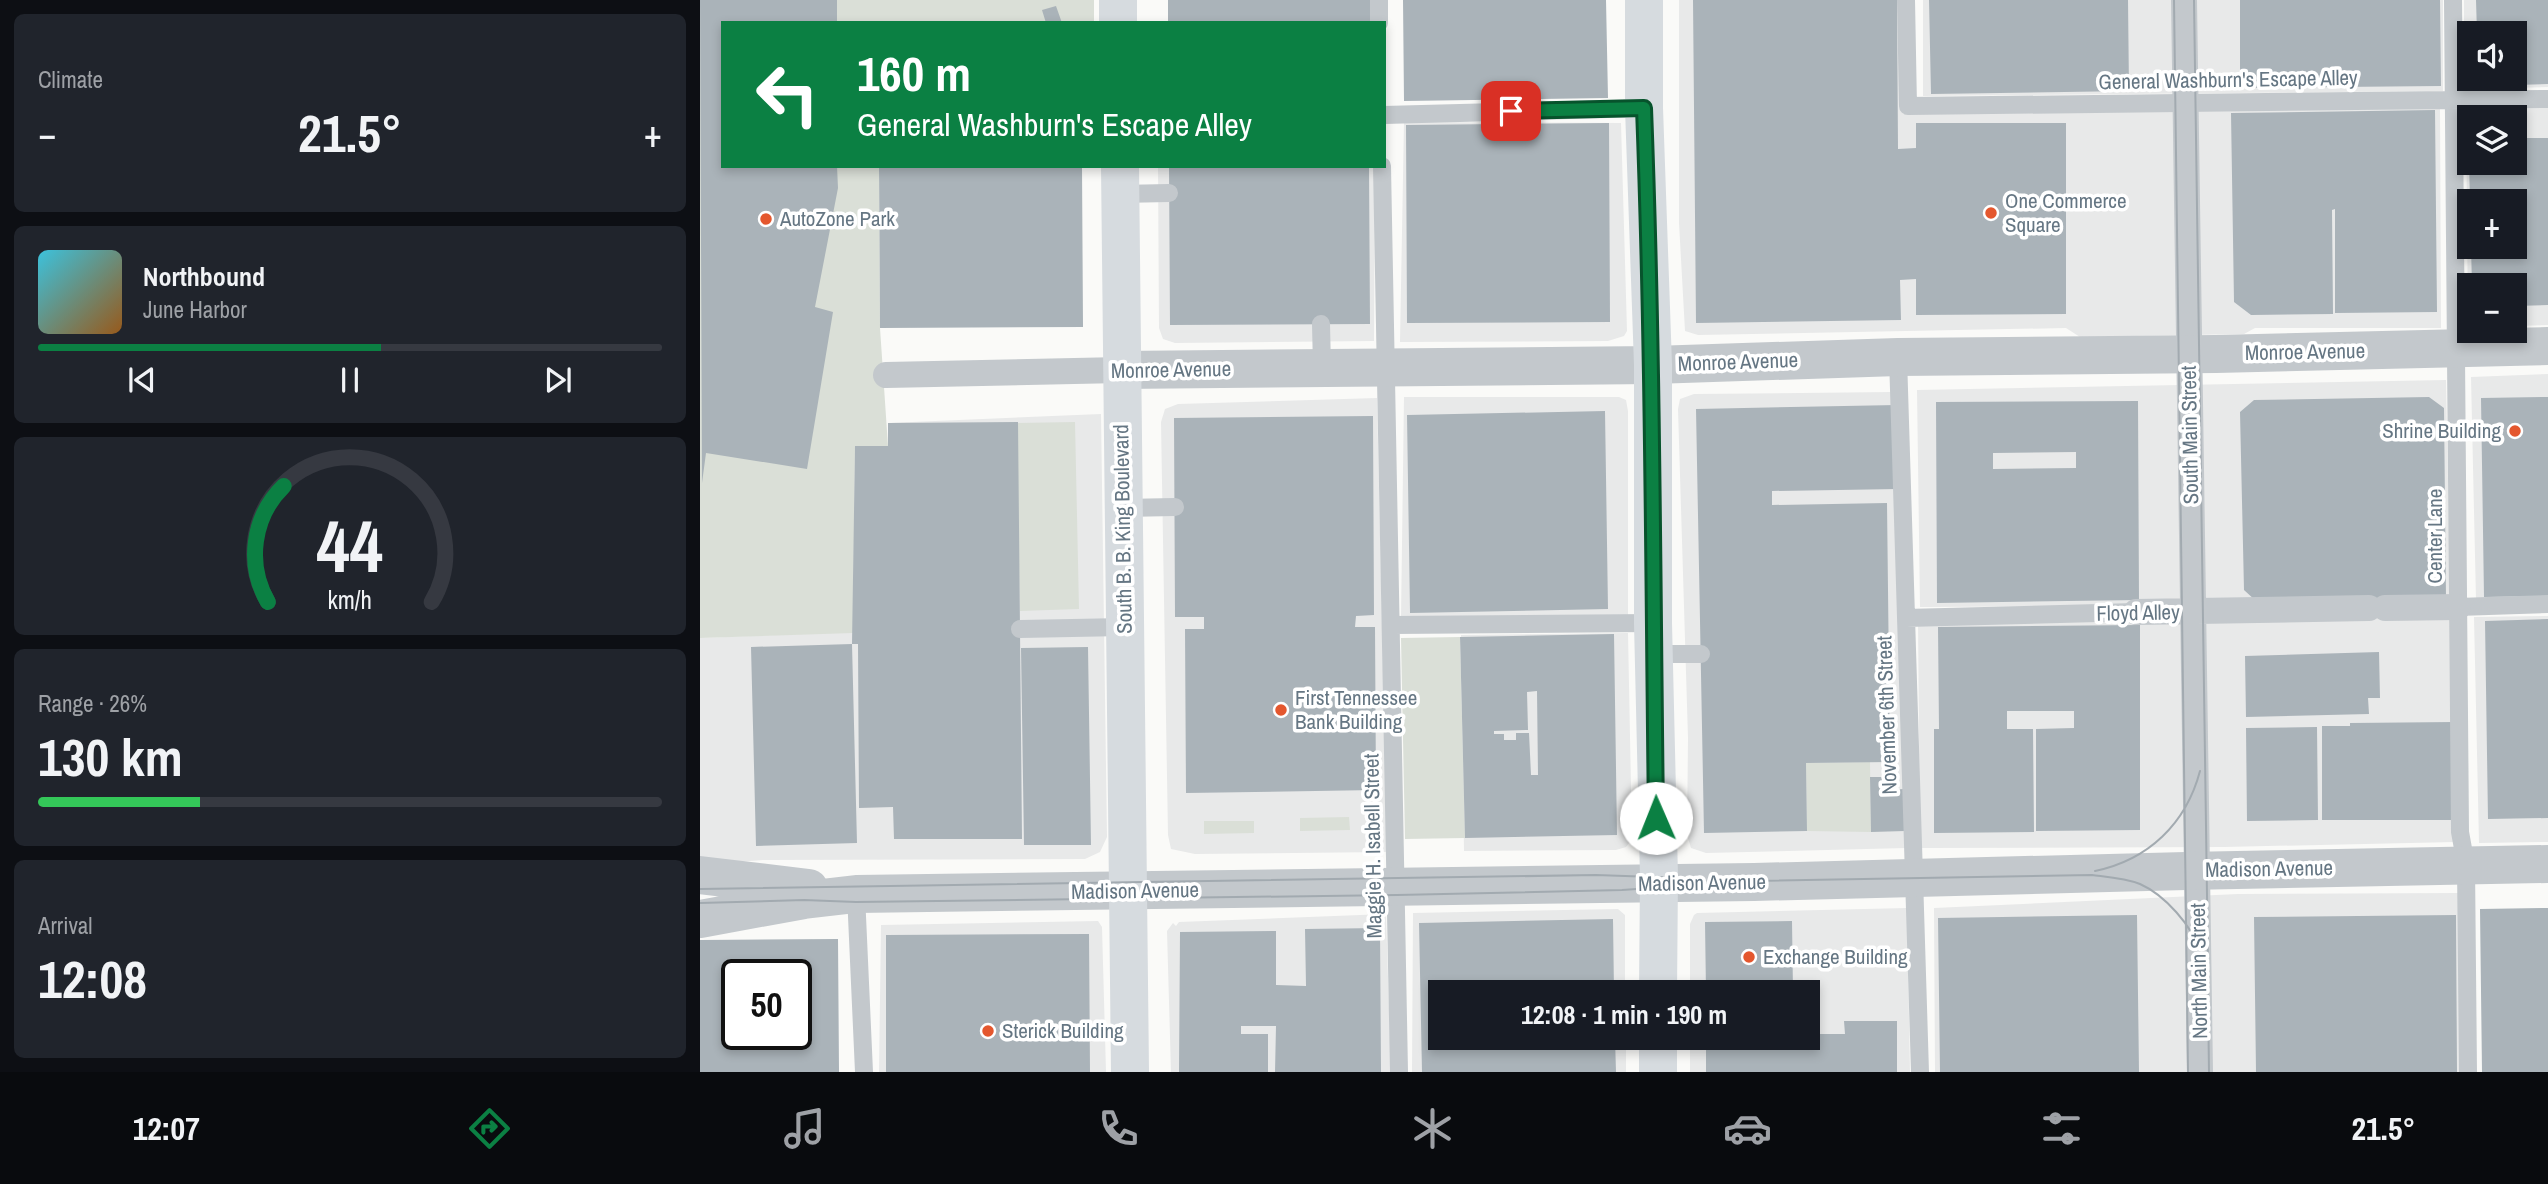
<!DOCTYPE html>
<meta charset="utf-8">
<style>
:root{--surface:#171b24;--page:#20242c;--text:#f1f3f6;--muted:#9ea1a6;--line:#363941;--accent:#0b8043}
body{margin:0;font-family:"Archivo Narrow",sans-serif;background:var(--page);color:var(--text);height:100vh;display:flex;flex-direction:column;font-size:26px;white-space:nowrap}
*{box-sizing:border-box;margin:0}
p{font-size:23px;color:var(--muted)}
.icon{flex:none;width:38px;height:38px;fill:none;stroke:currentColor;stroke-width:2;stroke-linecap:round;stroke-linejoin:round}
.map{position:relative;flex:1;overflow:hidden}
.panel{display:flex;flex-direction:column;gap:14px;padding:14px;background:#0d0f14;width:700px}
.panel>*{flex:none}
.guide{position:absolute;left:21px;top:21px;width:665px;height:147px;border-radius:0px;box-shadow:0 4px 10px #0003;background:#0b8043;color:#fff;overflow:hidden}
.tools{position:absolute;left:1757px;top:21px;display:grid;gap:14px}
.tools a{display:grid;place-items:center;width:70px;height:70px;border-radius:0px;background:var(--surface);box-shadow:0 4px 10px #0003;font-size:35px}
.speed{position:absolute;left:21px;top:959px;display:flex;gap:14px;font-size:35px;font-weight:700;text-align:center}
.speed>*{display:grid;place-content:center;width:91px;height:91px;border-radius:50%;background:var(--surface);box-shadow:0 4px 10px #0003;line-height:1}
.speed .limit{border:4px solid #111;border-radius:10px;background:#fff;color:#111}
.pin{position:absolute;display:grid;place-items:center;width:60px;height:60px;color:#fff;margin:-30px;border-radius:14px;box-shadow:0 4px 10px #0006}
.me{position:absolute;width:77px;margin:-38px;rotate:359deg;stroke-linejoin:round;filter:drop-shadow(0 0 5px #0008)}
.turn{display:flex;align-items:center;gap:24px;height:147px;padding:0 21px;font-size:32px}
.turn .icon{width:91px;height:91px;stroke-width:2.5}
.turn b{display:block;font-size:49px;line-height:60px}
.big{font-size:52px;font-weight:700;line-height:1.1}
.panel .widget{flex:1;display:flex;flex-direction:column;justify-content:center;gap:10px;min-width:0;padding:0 24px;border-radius:10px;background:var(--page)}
.panel .dial{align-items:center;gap:0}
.dial svg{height:182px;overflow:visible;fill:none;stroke:var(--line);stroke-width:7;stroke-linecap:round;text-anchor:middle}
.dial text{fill:var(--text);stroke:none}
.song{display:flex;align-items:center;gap:21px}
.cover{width:84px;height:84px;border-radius:10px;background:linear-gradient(135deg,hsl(190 70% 55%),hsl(30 70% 35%))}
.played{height:7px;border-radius:4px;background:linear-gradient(90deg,var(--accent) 55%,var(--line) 55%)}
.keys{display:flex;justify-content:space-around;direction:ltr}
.heat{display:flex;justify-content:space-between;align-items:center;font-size:38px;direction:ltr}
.charge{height:10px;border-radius:5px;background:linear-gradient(90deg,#34c759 26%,var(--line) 0)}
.trip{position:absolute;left:728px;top:980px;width:392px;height:70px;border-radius:0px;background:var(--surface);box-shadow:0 4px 10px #0003;font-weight:700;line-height:70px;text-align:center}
.tabs{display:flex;height:112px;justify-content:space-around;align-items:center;background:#090b0e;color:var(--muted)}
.tabs .icon{width:49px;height:49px}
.tabs .current{color:var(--accent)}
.tabs b{font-size:32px;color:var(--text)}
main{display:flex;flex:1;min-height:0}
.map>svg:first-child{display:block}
.built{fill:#e8e9e9;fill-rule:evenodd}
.green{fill:#dadfd7}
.building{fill:#aab3b9;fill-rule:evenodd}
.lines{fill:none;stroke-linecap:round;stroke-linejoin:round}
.service{stroke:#c3c8cc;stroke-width:18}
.pedestrian{stroke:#c3c8cc;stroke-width:26}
.tertiary{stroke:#c3c8cc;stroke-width:38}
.secondary{stroke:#d6dbdf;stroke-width:38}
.tram{stroke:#a2aab0;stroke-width:2}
.route-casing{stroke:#07532c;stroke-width:18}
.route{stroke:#0b8043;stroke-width:12}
.poi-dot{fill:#e4572e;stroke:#fff;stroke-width:2.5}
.labels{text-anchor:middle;stroke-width:7;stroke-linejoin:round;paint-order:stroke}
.street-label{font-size:21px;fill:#657683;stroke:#fff}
.poi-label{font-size:21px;fill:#657683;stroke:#fff;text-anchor:start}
</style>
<main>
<section class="panel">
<div class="widget"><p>Climate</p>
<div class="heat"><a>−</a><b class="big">21.5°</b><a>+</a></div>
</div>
<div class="widget">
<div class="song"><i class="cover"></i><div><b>Northbound</b><p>June Harbor</p></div></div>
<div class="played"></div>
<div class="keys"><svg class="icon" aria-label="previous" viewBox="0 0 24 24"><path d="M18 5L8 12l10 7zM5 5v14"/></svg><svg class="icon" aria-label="pause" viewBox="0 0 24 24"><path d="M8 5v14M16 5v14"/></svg><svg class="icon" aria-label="next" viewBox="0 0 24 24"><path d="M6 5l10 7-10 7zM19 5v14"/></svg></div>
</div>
<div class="widget dial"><svg viewBox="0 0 100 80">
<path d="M14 69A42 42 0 1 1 86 69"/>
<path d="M14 69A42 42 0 0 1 21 18" stroke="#0b8043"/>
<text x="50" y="56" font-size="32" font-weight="700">44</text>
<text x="50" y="72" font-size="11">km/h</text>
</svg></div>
<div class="widget"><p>Range · 26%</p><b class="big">130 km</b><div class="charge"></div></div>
<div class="widget"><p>Arrival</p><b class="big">12:08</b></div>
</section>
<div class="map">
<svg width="1848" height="1072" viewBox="0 0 1848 1072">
<rect width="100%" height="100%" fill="#fafaf8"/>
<path class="built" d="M979 0H1201L1203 114 1740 108 1741 328H1555L1544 334 1380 337 1366 328 998 335 985 331 979 223Z
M1223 0H1743V91L1223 96Z
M1764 0H1848V87L1764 89ZM1769 33H1815V79H1769Z
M1848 107V325L1815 326V285H1769L1768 327 1766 109ZM1769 117H1815V163H1769ZM1769 201H1815V247H1769Z
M704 122 921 123 927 331 924 336 908 341 700 342Z
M458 166H675L674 341 475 343 463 339 459 328Z
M1848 374V598L1776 600 1771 377Z
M1746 380 1755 842 1524 847 1220 848 1218 620 1435 606 1220 607 1217 390Z
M1191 392 1206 848 1006 853 991 848 987 835 988 738 978 409 980 399 994 394Z
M704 397H919L926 400 928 411V615L701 618Z
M677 398 687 852 495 854 471 849 468 835 461 422 465 409 478 404Z
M401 414 407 837 400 852 385 859 63 860 23 863 0 861V638L153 632 155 446H188V423Z
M1848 616V842L1779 843 1774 617Z
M928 633 932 839 926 847 916 850 764 851 761 635Z
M1760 893 1762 1072H1235L1234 908 1538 894Z
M1207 908 1210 1072H990V1038H1108V992H990V924L994 915 997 913Z
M918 909 925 915V992H740V1038H926V1072H712L713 913Z
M686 914 691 1072H471L467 931 473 923 476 926 479 922Z
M398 921 402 927 406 1072H179L181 925Z"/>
<path class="green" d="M0 0H394V23H23V166H179L180 328 188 446H155L153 633 0 638Z
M375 422 379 609 320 611 316 423Z
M760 637 765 838 705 839 701 638Z
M1170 762 1171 832 1107 831 1106 763Z
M649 817 650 830 600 831V818Z
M504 821H554V833L504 834Z"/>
<path class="building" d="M0 0H137V23H23V166H137L138 188 115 307 133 312 107 469 6 453 2 483Z
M468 0H670V23H468Z
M703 0H906L908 98 704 101Z
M993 0H1197L1198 149 1216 148V123H1366V314L1216 315V279L1200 280 1201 320 996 323Z
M1229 0H1428L1429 91 1231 94Z
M1540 0H1740L1741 86 1540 88Z
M1776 0H1848V84L1778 86V79H1815V33H1777Z
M356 6 362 23H346L342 10Z
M1735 110 1737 312 1635 313V209L1632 210 1633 314 1551 315 1534 302 1531 113Z
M909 123 910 322 707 323 706 125Z
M1815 138H1848V305L1815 306V285H1772L1771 247H1815V201H1770L1769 163H1815Z
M179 166H382L383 327 180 328Z
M469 166H669L670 324 470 325Z
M1729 397 1744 408 1746 598 1556 601 1544 590 1540 412 1554 400Z
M1848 397V596L1784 597 1781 398Z
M1438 401 1439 600 1237 603 1236 402ZM1376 452V468L1293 469V453Z
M1197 405 1198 489 1072 491V505L1187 503 1190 762 1106 763 1107 831 1004 833 996 409Z
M905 411 908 609 710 613 707 415Z
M673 416 674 615 656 616 655 627H675L676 790 486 793 485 629H504V617H475L474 418Z
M318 422 322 839H194L193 807 159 808 158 644H152L155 446H188V423Z
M1848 619V818L1788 819 1785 621Z
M1440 625V830L1336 831V729L1374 728V711H1307V729H1333L1334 832 1234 833V729H1239L1238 627Z
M914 634 917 835 765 838 760 637ZM837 691 838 775H831L829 733H816V740H804V734H794V731L828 730 827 692Z
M152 644 157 843 56 846 51 647Z
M388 647 391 845H324L321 648Z
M1679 652 1680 698H1668L1669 714 1546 717 1545 656Z
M1754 722V820H1622V726H1650V723Z
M1617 727 1618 820 1547 821 1546 728Z
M1170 777H1187V790L1204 789 1205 831 1171 832Z
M1848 908V1072H1782L1780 909Z
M1437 915 1439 1072H1240L1238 918Z
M1756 915 1757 1072H1556L1554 917Z
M913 919 914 992H740V1038H915L916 1072H722L719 923Z
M1092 921 1093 992H1006L1005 922Z
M680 928 681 1072H575L576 1026H541V1034H568V1072H479L480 932 576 931V985L606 986 605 929Z
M389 934 390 1072H186V935Z
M138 939 139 1072H0V940ZM37 975H96V1034H37Z
M1144 1021H1197V1072H1006V1038H1108V1034H1145Z"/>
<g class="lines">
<path class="service" d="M679 0V23
M1206 0 1208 106 1848 99
M1753 0 1760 832 1766 865 1768 1072
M684 115 944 108
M682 166 699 1072
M420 194 469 193
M621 324 622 367
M1198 357 1220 1072
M423 508 475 507
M1758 607 1848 604
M1206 618 1436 612
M692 625 953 623
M320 629 424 627
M953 654H1001
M156 894 164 1072"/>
<path class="pedestrian" d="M1484 0 1500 1072
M186 375 421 370
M1685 608 1758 607
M1436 612 1669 608"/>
<path class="tertiary" d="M421 370 953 365 1198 357 1516 354 1848 346
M0 875 109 888
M0 919 104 900 156 894 1054 882 1486 871 1848 864"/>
<path class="secondary" d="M418 0V23
M944 0V108L953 365V623L959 877 958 992
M420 166 430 1072
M958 1038V1072"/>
<path class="tram" d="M1474 0 1488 1072
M1494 0 1508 964
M1395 871C1448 860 1486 824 1500 771
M0 889 896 875 983 878
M0 903 104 900 156 902 697 895 922 890 1055 881 1392 875C1408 877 1425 878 1440 884 1465 895 1492 926 1500 951 1504 967 1506 983 1508 999
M1508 992 1509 1072"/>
</g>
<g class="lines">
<defs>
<path id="route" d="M811 111 944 108C953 344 953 581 956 818"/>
</defs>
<use href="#route" class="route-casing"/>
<use href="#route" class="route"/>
</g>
<g class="poi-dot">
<circle cx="1291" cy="213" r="7"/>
<circle cx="66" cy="219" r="7"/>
<circle cx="1815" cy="431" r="7"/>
<circle cx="581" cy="710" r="7"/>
<circle cx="1049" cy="957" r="7"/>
<circle cx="288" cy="1031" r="7"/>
</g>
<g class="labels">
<g class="street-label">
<text transform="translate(1528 80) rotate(-1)" y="7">General Washburn's Escape Alley</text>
<text transform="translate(1605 352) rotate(-1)" y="7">Monroe Avenue</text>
<text transform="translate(1038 362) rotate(-2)" y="7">Monroe Avenue</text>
<text transform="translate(471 370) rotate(-1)" y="7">Monroe Avenue</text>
<text transform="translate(1490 435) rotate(-91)" y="7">South Main Street</text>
<text transform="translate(423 529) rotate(-91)" y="7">South B. B. King Boulevard</text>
<text transform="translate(1735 536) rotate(-90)" y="7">Center Lane</text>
<text transform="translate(1438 613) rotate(-1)" y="7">Floyd Alley</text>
<text transform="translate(1187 715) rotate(-92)" y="7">November 6th Street</text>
<text transform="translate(673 846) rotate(-91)" y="7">Maggie H. Isabell Street</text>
<text transform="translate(1569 869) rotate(-1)" y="7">Madison Avenue</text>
<text transform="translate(1002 883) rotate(-1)" y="7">Madison Avenue</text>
<text transform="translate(435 891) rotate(-1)" y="7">Madison Avenue</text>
<text transform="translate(1499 971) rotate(-91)" y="7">North Main Street</text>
</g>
<g class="poi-label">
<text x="1305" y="208">One Commerce<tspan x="1305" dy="24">Square</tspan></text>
<text x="80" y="226">AutoZone Park</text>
<text x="1801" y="438" text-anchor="end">Shrine Building</text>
<text x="595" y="705">First Tennessee<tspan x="595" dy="24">Bank Building</tspan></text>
<text x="1063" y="964">Exchange Building</text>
<text x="302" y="1038">Sterick Building</text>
</g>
</g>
</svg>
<div class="tools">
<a><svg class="icon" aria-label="sound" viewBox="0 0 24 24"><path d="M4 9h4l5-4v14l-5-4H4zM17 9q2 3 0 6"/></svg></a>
<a><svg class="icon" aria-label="layers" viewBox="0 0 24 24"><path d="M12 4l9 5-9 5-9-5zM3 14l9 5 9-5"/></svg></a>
<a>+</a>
<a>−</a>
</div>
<div class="speed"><div class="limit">50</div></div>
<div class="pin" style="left:811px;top:111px;background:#d93025"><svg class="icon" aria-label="arrive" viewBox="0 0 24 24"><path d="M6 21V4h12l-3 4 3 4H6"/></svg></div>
<svg class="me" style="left:956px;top:818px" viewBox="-20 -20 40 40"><circle r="19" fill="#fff"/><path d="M0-13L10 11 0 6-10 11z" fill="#0b8043"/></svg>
<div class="trip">12:08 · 1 min · 190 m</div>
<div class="guide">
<div class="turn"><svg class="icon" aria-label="left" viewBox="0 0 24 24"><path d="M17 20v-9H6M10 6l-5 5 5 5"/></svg><div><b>160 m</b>General Washburn's Escape Alley</div></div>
</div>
</div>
</main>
<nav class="tabs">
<b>12:07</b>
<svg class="icon current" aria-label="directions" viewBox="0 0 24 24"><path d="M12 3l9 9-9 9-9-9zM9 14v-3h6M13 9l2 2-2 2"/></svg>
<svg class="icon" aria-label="music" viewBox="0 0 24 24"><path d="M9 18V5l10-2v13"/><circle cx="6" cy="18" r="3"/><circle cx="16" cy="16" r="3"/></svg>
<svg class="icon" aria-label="phone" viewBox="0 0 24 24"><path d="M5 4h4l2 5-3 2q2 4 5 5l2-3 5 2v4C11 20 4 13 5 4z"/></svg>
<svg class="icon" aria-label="climate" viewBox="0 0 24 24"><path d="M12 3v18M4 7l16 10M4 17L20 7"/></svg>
<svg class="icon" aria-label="car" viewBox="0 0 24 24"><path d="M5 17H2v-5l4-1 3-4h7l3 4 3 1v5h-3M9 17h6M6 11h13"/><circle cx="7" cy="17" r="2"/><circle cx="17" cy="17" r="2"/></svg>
<svg class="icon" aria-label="filters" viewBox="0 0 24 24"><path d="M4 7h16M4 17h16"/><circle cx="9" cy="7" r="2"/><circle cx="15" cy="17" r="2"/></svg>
<b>21.5°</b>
</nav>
